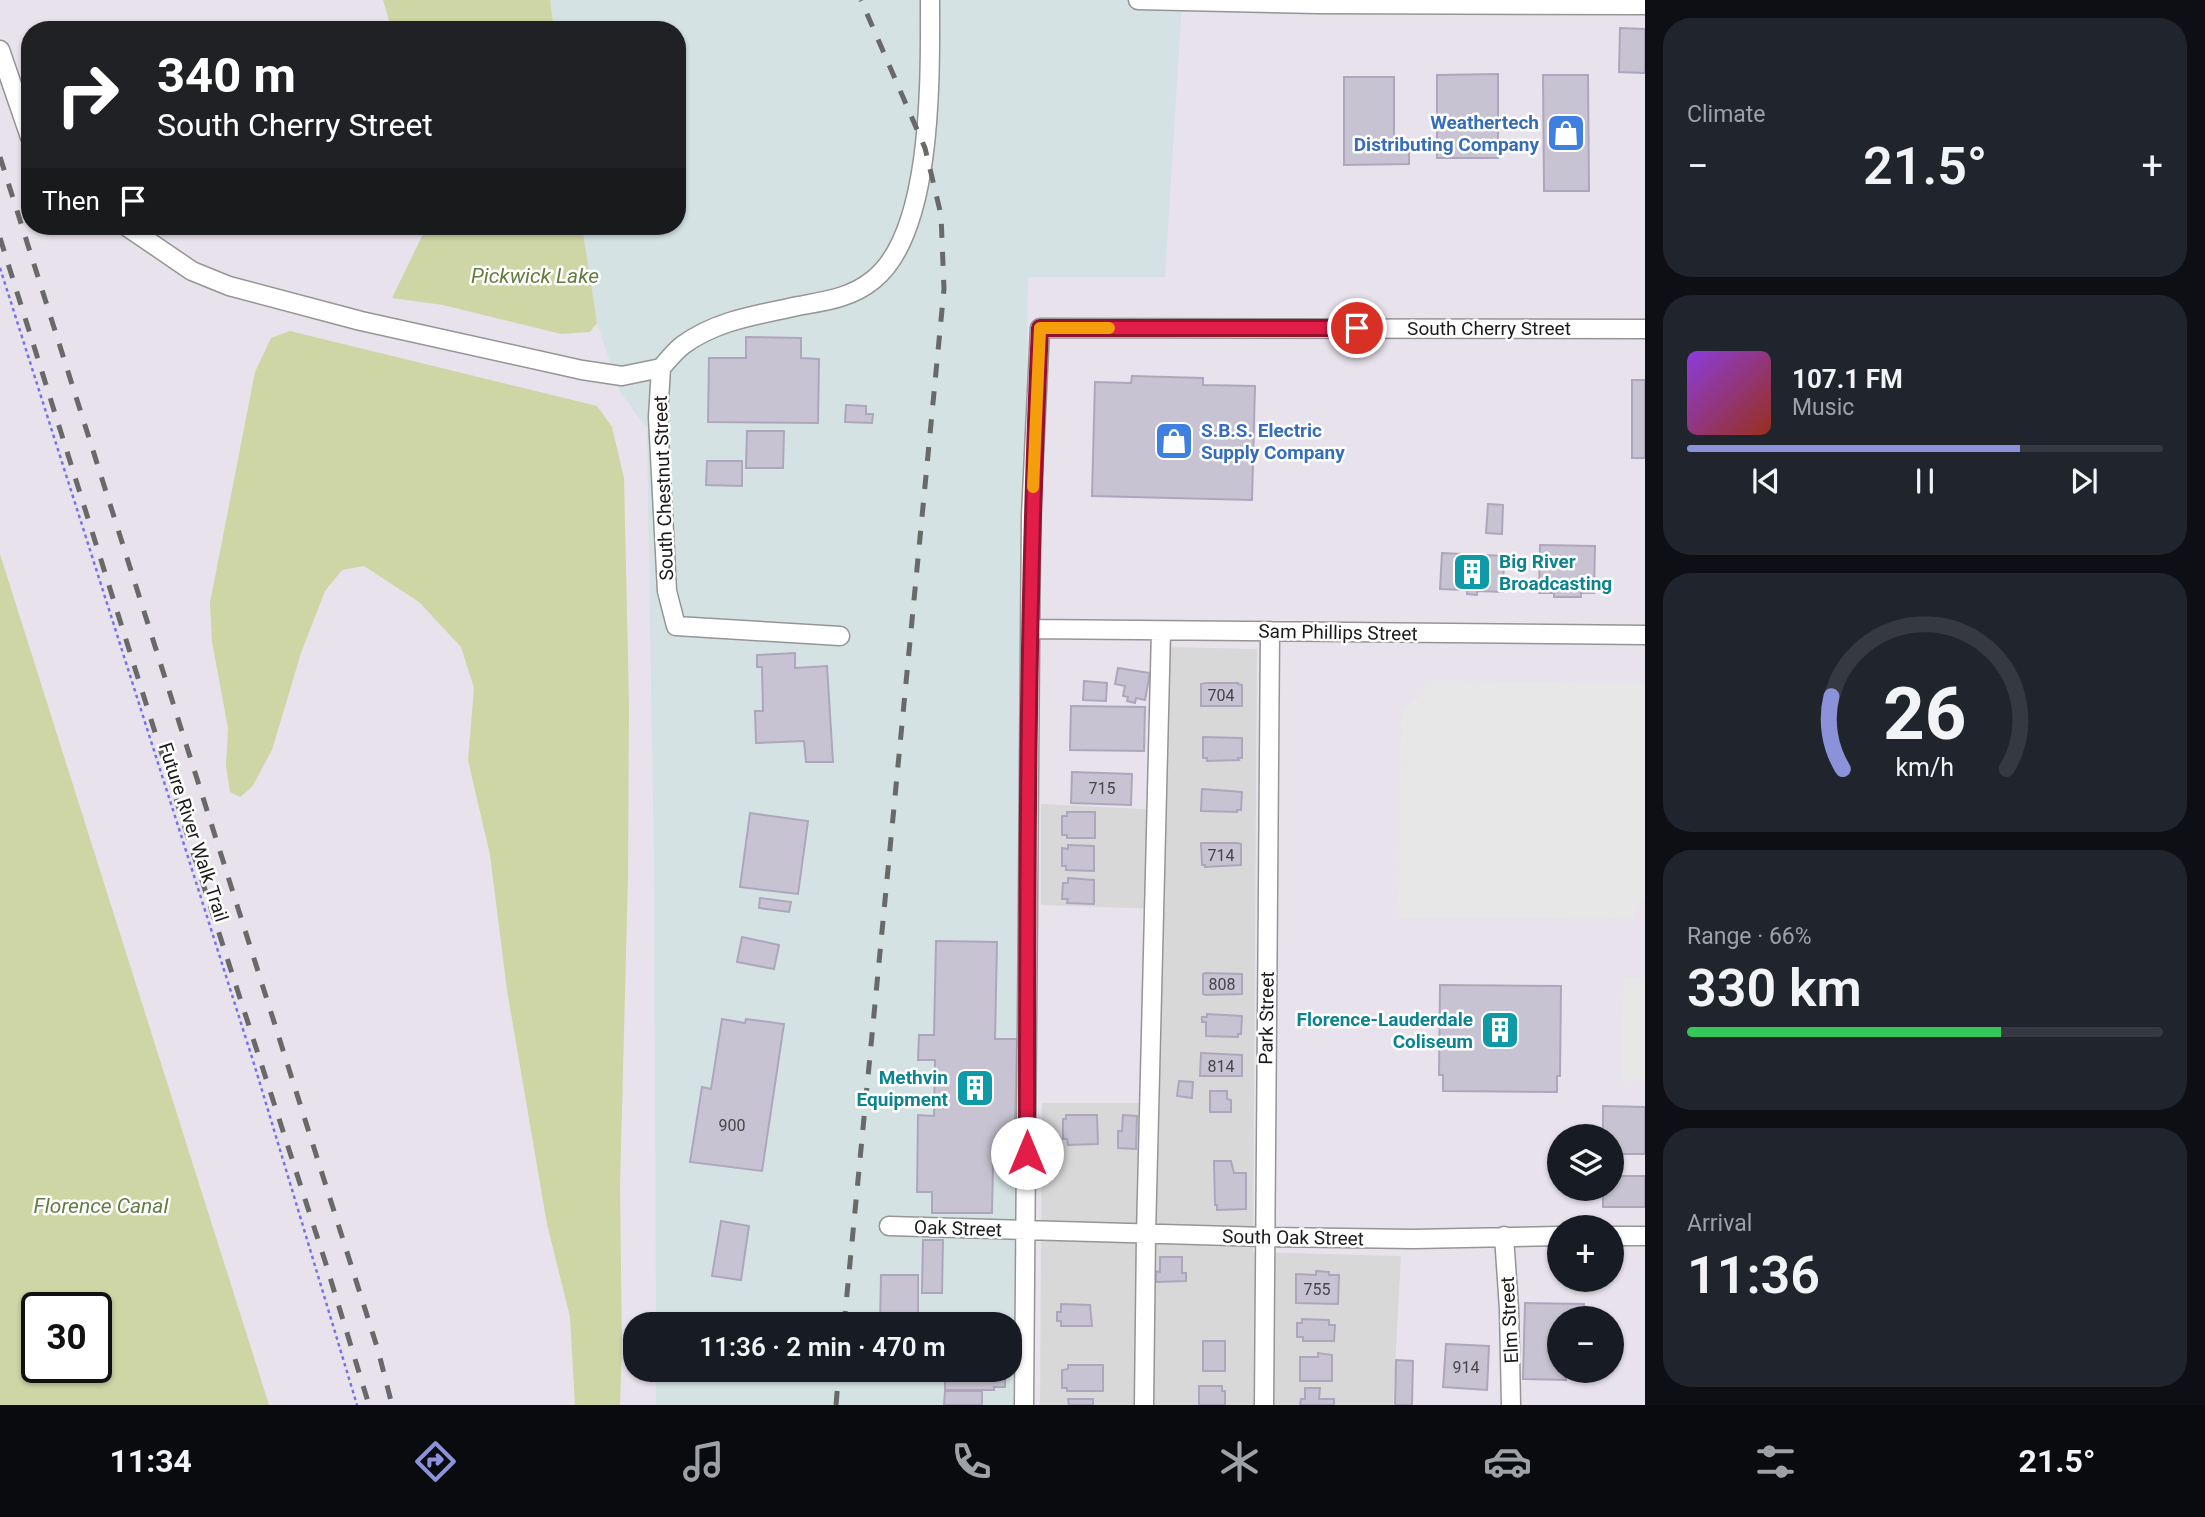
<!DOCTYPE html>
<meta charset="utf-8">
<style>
:root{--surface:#171b24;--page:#20242c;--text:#f1f3f6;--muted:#9ea1a6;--line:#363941;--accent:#8c92d9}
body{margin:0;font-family:Roboto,sans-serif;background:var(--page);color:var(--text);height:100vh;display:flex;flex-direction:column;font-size:26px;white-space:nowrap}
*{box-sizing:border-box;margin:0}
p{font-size:23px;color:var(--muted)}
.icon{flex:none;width:38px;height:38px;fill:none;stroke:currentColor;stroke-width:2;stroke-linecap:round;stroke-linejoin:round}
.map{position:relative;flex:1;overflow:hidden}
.drawer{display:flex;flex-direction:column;gap:18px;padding:18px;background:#0d0f14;width:560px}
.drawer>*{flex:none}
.top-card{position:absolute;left:21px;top:21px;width:665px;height:214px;border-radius:28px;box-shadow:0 2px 5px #0004;background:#202124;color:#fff;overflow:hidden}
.tools{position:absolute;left:1547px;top:1124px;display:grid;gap:14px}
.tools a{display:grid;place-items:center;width:77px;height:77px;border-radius:50%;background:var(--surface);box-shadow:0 2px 5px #0004;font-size:35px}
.speed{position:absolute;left:21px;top:1292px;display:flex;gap:14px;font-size:35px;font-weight:700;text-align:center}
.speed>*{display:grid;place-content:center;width:91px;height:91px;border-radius:50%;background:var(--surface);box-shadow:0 2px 5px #0004;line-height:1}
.speed .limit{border:4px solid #111;border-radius:10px;background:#fff;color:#111}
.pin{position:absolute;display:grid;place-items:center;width:60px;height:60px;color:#fff;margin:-30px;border:4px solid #fff;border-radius:50%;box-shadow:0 2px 7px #0007}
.me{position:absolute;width:77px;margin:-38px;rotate:0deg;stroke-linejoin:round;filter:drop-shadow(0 0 5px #0008)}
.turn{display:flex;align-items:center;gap:24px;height:147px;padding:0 21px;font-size:32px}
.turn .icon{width:91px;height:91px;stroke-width:2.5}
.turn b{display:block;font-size:49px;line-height:60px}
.then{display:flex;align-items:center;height:66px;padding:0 21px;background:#0003;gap:14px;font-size:26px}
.big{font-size:52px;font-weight:600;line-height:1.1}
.drawer .widget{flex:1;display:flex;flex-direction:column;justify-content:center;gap:10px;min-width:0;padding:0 24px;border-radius:28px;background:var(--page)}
.drawer .dial{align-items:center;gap:0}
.dial svg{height:182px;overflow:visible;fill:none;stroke:var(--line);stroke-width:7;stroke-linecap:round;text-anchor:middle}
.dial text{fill:var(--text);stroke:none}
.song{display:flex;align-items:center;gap:21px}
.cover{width:84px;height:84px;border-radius:10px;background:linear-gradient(135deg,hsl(270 70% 55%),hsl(10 70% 35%))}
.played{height:7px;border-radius:4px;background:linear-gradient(90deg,var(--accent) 70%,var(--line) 70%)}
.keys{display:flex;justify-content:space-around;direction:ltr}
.heat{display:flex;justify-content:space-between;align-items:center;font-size:38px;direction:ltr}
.charge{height:10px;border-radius:5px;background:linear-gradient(90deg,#34c759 66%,var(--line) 0)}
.trip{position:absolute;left:623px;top:1312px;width:399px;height:70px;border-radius:28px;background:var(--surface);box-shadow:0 2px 5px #0004;font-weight:600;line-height:70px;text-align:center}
.menu{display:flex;height:112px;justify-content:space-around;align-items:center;background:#090b0e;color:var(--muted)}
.menu .icon{width:49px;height:49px}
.menu .current{color:var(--accent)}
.menu b{font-size:32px;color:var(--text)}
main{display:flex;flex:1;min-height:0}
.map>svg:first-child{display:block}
.residential{fill:#d8d8d9}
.industrial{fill:#d4e2e4}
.parking{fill:#e7e7e7}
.water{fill:#ced6a5;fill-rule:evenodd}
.building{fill:#c8c3d2;stroke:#aea6bc;stroke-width:2}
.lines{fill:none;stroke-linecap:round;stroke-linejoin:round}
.minor-casing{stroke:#959595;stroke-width:21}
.path{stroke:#7772ec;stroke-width:2.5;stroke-dasharray:3.5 3.5;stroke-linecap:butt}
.minor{stroke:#fff;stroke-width:18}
.rail{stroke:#696969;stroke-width:5;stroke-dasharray:14 14;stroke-linecap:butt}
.route-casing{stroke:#92132f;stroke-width:18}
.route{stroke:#e11d48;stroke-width:12}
.slow{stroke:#f59e0b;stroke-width:12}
.labels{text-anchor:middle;stroke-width:5;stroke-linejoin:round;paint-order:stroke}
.number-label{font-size:16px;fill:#464549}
.shop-label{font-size:19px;font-weight:bold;fill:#366cbe;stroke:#fff;text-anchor:end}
.street-label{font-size:19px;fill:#1b1b1b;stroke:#fff}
.culture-label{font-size:19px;font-weight:bold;fill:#0d838f;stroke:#fff;text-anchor:end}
.water-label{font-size:21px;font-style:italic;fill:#637d41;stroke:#fff}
</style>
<main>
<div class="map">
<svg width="1645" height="1405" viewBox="0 0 1645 1405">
<rect width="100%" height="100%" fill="#e8e2ec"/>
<path class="residential" d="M1171 647 1257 649 1253 1252 1401 1256 1393 1405H1040L1042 1103H1159L1162 909 1041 905V804L1164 810Z"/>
<path class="industrial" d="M550 0H1182L1165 277H1028L1013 1405H656V1370H1010V1325H656L654 865 647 429 620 392 597 323 582 226H677V30H554Z"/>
<path class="parking" d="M1425 680 1645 684V900L1637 904 1634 919 1399 918 1401 712 1424 693Z
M1645 977V1080L1621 1081 1624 978Z"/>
<path class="water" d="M383 0H550L554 30H392Z
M427 226H582L597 323 590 332 561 334 443 305 392 298Z
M290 331 597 406 612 427 624 478 629 706 628 875 620 1187 622 1346 620 1405H575L570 1317 547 1224 507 990 490 855 468 760 474 688 461 647 419 602 364 566 342 570 325 591 301 653 272 750 252 787 240 797 230 792 226 766 228 728 212 642 210 603 255 372 271 338Z
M0 554 269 1405H0ZM37 1307H96V1367H37Z"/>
<path class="building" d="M1620 28 1645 29V73L1619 72Z
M1498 74V158H1437V75Z
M1543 75H1588L1589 191H1544Z
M1344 77H1394V150H1409V164L1344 165Z
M746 337 801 338V358L819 359 818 423 708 422 709 358H746Z
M1132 376 1203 378V385L1255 386 1252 500 1092 496 1095 382 1131 383Z
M1632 380H1645V458H1632Z
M846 405 866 406V414H873L872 423 845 422Z
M747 431H784L783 468H746Z
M707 461H742V486L706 485Z
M1488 504 1503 505 1502 534 1486 533Z
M1540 545 1595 546 1594 593H1581V597H1554V593H1539Z
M1442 553 1504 556 1503 592 1477 591V595L1467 594V590L1440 589Z
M795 653V668L827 666 833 762H806L804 741 756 743 755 711H763L762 667H757V655Z
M1118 668 1150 673 1145 700 1136 698 1135 703 1127 701 1128 697 1123 696 1125 686 1115 684Z
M1084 681 1107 683 1106 701 1083 700Z
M1206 683H1238V684L1242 685V706H1201V684Z
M1071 706 1145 707 1144 751 1070 750Z
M1203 737 1242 738V758H1238L1239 760 1207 761V758H1203Z
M1072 772 1132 774 1131 805 1071 803Z
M1202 789 1242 792 1241 810H1237V812L1201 811Z
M1067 812H1095V838H1067V835H1062V816H1067Z
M750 813 808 821 798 894 740 887Z
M1201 843H1238L1241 844V865L1205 867V865H1202Z
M1068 845 1094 846V871L1066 870V866H1062V848L1068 849Z
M1068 878 1094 880V904L1067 903 1068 899H1062L1063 883H1068Z
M760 898 791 902 789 912 759 908Z
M742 937 779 945 774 969 737 962Z
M936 941 997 942 995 1039H1017L1014 1165H993L992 1213H932V1192H917L918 1115 934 1116 935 1060H918L919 1035H934Z
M1205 973 1242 974V994L1205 995 1203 994V974Z
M1440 985 1561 986 1560 1076H1557V1092L1443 1091V1075H1439Z
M1207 1014 1242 1016 1241 1034H1238V1037L1206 1036V1022H1202V1017H1207Z
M722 1019 745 1023 746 1019 784 1024 762 1171 690 1162 702 1087 711 1089Z
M1201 1053 1242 1055V1076H1200Z
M1179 1081 1193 1082 1192 1098 1177 1096Z
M1210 1091H1227V1099L1231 1100V1112H1210Z
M1603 1106 1645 1107V1154H1612V1136H1603Z
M1066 1115H1097L1098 1144 1068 1145 1067 1139H1063V1119H1066Z
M1123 1115 1137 1116 1136 1149 1118 1148V1131H1122Z
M1214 1161H1231L1234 1173H1246V1209L1217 1210V1205H1215Z
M1612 1176H1645V1207H1603V1188H1612Z
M721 1221 749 1226 741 1280 712 1276Z
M923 1240H943L942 1293H922Z
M1160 1257H1182V1273H1186V1281L1156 1282V1271L1160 1272Z
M1316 1271 1329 1272V1275H1339L1338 1304 1296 1303V1274L1316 1275Z
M881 1275H918V1325H880Z
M1525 1303 1584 1304V1318H1559V1370H1566V1380L1523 1379Z
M1061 1304 1090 1305 1092 1326H1061V1321H1057V1312H1061Z
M1302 1319 1329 1320V1325H1335L1334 1341H1303V1337H1297V1323H1302Z
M1203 1341H1225V1371H1203Z
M1446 1344 1489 1346 1487 1390 1443 1387Z
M1318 1353 1332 1355V1381H1300V1357H1318Z
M1396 1360 1413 1361 1412 1405H1395Z
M1068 1365H1103V1391H1067V1388H1062V1370L1068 1369Z
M945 1370H1005V1387H994V1390H945Z
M1199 1386H1222V1391H1225V1405H1199Z
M1305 1388H1320L1319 1399H1334V1405H1300L1301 1399H1305Z
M945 1391H982V1405H944Z
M1068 1399H1093V1405H1069Z"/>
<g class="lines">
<defs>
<path id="minor" d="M1138 0 1317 4 1645 5
M0 50 30 137
M126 226 192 271 229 286 361 321 582 370 622 376 661 368
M1030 629 1645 635
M840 636 676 626 667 591 658 417 661 368C668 360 675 351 683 345 717 320 758 315 798 306 825 301 851 298 873 280 934 232 930 73 930 0
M889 1226 1266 1237 1414 1239 1559 1236
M1504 1236 1509 1309 1511 1405
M1612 1236H1645
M1024 1405 1031 516 1040 328 1645 329
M1144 1405 1146 1235 1161 631
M1264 1405 1270 631"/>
</defs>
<use href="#minor" class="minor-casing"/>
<path class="path" d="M0 268 255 1067 357 1405"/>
<use href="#minor" class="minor"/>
<path class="rail" d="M0 157 378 1350 392 1405
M0 238 186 831 325 1261 369 1405
M844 1325 944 289 941 215 925 148 861 0
M836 1405 839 1370"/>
</g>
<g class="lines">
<defs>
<path id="route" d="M1027 1153C1027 878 1027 603 1040 328H1357"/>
</defs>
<use href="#route" class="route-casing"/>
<use href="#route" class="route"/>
<path class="slow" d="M1033 487 1040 328H1109"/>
</g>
<defs>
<symbol id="shop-square" viewBox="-11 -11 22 22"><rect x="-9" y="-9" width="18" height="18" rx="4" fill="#3f7fe0" stroke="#fff"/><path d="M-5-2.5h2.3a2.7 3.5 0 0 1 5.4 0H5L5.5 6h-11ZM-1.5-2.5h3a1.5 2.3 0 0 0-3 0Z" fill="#fff"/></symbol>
<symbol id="building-square" viewBox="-11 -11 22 22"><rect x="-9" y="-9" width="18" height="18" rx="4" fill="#0f9aa8" stroke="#fff"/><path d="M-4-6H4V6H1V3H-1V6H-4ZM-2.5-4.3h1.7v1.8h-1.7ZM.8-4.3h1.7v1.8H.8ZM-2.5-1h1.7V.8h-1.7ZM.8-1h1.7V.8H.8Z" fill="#fff"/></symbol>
</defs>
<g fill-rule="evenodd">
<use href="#shop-square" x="1544" y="111" width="44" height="44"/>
<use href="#shop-square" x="1152" y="419" width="44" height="44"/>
<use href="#building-square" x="1450" y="550" width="44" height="44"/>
<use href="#building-square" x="1478" y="1008" width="44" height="44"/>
<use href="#building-square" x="953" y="1066" width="44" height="44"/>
</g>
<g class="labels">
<g class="number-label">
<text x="1221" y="701">704</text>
<text x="1102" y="794">715</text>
<text x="1221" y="861">714</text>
<text x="1222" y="990">808</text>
<text x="1221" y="1072">814</text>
<text x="732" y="1131">900</text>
<text x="1317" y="1295">755</text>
<text x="1466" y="1373">914</text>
</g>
<g class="shop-label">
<text x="1539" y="129">Weathertech<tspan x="1539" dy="22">Distributing Company</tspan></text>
<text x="1201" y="437" text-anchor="start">S.B.S. Electric<tspan x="1201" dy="22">Supply Company</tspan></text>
</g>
<g class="street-label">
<text x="1489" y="335">South Cherry Street</text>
<text transform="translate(663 488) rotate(-92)" y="7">South Chestnut Street</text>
<text transform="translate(1338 632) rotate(1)" y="7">Sam Phillips Street</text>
<text transform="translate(194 832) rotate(72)" y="7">Future River Walk Trail</text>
<text transform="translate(1266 1018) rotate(-89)" y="7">Park Street</text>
<text transform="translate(958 1228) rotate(2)" y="7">Oak Street</text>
<text transform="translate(1293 1237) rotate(1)" y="7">South Oak Street</text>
<text transform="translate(1509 1320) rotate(-93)" y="7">Elm Street</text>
</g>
<g class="culture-label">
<text x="1499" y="568" text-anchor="start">Big River<tspan x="1499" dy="22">Broadcasting</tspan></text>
<text x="1473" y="1026">Florence-Lauderdale<tspan x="1473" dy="22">Coliseum</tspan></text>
<text x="948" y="1084">Methvin<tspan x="948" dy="22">Equipment</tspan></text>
</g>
<g class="water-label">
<text x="535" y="283">Pickwick Lake</text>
<text x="101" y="1213">Florence Canal</text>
</g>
</g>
</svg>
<div class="tools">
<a><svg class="icon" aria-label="layers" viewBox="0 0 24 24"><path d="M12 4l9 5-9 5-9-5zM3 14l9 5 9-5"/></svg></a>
<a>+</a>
<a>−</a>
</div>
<div class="speed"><div class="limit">30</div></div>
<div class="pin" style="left:1357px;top:328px;background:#d93025"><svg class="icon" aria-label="arrive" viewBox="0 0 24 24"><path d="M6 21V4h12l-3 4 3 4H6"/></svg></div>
<svg class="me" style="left:1027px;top:1153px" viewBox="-20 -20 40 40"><circle r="19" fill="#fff"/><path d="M0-13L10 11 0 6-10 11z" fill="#e11d48"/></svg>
<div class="trip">11:36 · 2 min · 470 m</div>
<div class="top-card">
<div class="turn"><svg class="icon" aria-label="right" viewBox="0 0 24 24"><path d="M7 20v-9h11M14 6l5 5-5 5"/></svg><div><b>340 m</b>South Cherry Street</div></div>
<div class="then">Then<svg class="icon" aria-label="arrive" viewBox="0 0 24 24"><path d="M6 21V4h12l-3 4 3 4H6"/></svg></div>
</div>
</div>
<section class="drawer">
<div class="widget"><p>Climate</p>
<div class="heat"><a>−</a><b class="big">21.5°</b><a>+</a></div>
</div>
<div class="widget">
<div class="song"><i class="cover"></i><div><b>107.1 FM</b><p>Music</p></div></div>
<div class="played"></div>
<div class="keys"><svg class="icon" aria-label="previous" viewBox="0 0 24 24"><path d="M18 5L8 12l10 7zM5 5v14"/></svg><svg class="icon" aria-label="pause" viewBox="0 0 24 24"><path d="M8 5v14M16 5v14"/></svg><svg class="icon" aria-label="next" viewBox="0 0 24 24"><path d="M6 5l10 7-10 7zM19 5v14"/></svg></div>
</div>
<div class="widget dial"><svg viewBox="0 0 100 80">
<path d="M14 69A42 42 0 1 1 86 69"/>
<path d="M14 69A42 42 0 0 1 9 37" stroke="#8c92d9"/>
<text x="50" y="56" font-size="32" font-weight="700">26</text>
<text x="50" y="72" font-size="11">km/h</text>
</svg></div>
<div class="widget"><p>Range · 66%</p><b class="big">330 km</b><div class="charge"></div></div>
<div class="widget"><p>Arrival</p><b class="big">11:36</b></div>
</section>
</main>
<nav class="menu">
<b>11:34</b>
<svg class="icon current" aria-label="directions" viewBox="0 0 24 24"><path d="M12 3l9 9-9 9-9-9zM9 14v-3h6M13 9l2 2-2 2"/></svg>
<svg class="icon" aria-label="music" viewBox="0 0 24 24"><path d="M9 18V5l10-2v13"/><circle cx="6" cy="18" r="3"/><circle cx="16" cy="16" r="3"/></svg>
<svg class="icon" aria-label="phone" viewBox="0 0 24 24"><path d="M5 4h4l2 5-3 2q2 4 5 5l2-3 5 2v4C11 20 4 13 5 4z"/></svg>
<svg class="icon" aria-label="climate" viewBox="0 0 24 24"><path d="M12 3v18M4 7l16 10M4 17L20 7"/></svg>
<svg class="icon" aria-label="car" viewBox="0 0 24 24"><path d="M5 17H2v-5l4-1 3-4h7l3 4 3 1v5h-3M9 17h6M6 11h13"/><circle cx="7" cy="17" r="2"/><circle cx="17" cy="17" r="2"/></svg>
<svg class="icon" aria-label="filters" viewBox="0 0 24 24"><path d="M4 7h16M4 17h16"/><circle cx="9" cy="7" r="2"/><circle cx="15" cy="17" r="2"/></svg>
<b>21.5°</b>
</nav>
